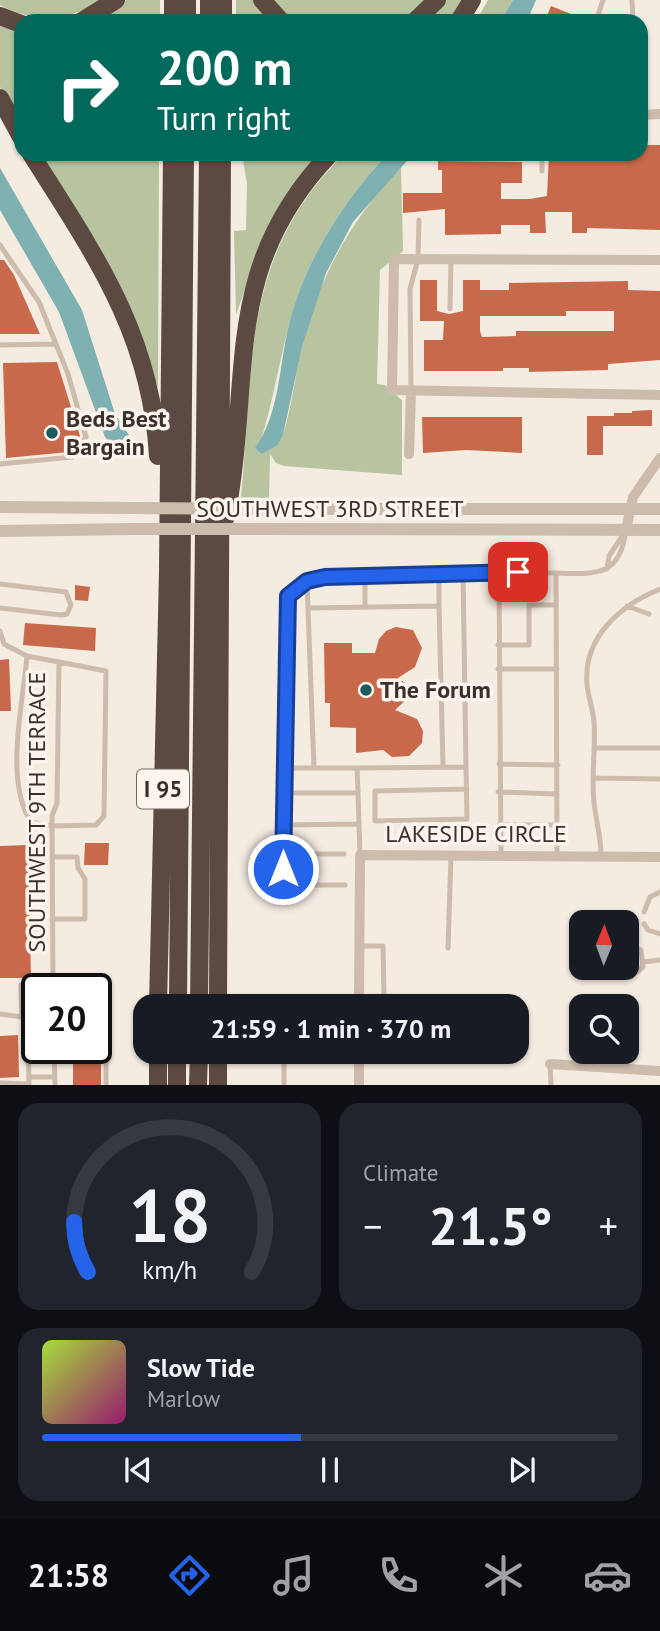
<!DOCTYPE html>
<meta charset="utf-8">
<style>
:root{--surface:#171b24;--page:#20242c;--text:#f1f3f6;--muted:#9ea1a6;--line:#363941;--accent:#2563eb}
body{margin:0;font-family:"PT Sans",sans-serif;background:var(--page);color:var(--text);height:100vh;display:flex;flex-direction:column;font-size:26px;white-space:nowrap}
*{box-sizing:border-box;margin:0}
p{font-size:23px;color:var(--muted)}
.icon{flex:none;width:38px;height:38px;fill:none;stroke:currentColor;stroke-width:2;stroke-linecap:round;stroke-linejoin:round}
.map{position:relative;height:1085px;overflow:hidden}
.panel{display:flex;flex-direction:column;gap:18px;padding:18px;background:#0d0f14;flex:1}
.panel>*{flex:none}
.banner{position:absolute;left:14px;top:14px;width:634px;height:147px;border-radius:21px;box-shadow:0 2px 5px #0004;background:#00695c;color:#fff;overflow:hidden}
.needle{width:46px;rotate:1deg}
.buttons{position:absolute;left:569px;top:910px;display:grid;gap:14px}
.buttons a{display:grid;place-items:center;width:70px;height:70px;border-radius:14px;background:var(--surface);box-shadow:0 2px 5px #0004;font-size:35px}
.speed{position:absolute;left:21px;top:973px;display:flex;gap:14px;font-size:35px;font-weight:700;text-align:center}
.speed>*{display:grid;place-content:center;width:91px;height:91px;border-radius:50%;background:var(--surface);box-shadow:0 2px 5px #0004;line-height:1}
.speed .limit{border:4px solid #111;border-radius:10px;background:#fff;color:#111}
.pin{position:absolute;display:grid;place-items:center;width:60px;height:60px;color:#fff;margin:-30px;border-radius:14px;box-shadow:0 4px 10px #0006}
.me{position:absolute;width:77px;margin:-38px;rotate:0deg;stroke-linejoin:round;filter:drop-shadow(0 0 5px #0008)}
.turn{display:flex;align-items:center;gap:24px;height:147px;padding:0 28px;font-size:32px}
.turn .icon{width:91px;height:91px;stroke-width:2.5}
.turn b{display:block;font-size:49px;line-height:60px}
.big{font-size:52px;font-weight:600;line-height:1.1}
.panel .widget{flex:1;display:flex;flex-direction:column;justify-content:center;gap:10px;min-width:0;padding:0 24px;border-radius:21px;background:var(--page)}
.panel .dial{align-items:center;gap:0}
.dial svg{height:182px;overflow:visible;fill:none;stroke:var(--line);stroke-width:7;stroke-linecap:round;text-anchor:middle}
.dial text{fill:var(--text);stroke:none}
.song{display:flex;align-items:center;gap:21px}
.cover{width:84px;height:84px;border-radius:10px;background:linear-gradient(135deg,hsl(80 70% 55%),hsl(320 70% 35%))}
.played{height:7px;border-radius:4px;background:linear-gradient(90deg,var(--accent) 45%,var(--line) 45%)}
.keys{display:flex;justify-content:space-around;direction:ltr}
.heat{display:flex;justify-content:space-between;align-items:center;font-size:38px;direction:ltr}
.panel .tiles{flex:1;display:grid;gap:18px;grid-template-columns:1fr 1fr}
.widget:last-child{grid-column:span 2}
.trip{position:absolute;left:133px;top:994px;width:396px;height:70px;border-radius:21px;background:var(--surface);box-shadow:0 2px 5px #0004;font-weight:600;line-height:70px;text-align:center}
.menu{display:flex;height:112px;justify-content:space-around;align-items:center;background:#090b0e;color:var(--muted)}
.menu .icon{width:49px;height:49px}
.menu .selected{color:var(--accent)}
.menu b{font-size:32px;color:var(--text)}
.map>svg:first-child{display:block}
.green{fill:#b8c4a0}
.water{fill:#7fb0b2}
.building{fill:#c8694b;fill-rule:evenodd}
.lines{fill:none;stroke-linecap:round;stroke-linejoin:round}
.service{stroke:#cdbbac;stroke-width:5}
.minor{stroke:#cdbbac;stroke-width:10}
.tertiary{stroke:#cdbbac;stroke-width:12}
.motorway{stroke:#5c4a42;stroke-width:18}
.tertiary-bridge{stroke:#cdbbac;stroke-width:12}
.route-casing{stroke:#184099;stroke-width:18}
.route{stroke:#2563eb;stroke-width:12}
.poi-dot{fill:#1f5a5e;stroke:#fbf5ee;stroke-width:2.5}
.labels{text-anchor:middle;stroke-width:7;stroke-linejoin:round;paint-order:stroke}
.shield{fill:#fbf5ee;stroke:#756b66;stroke-width:2}
.shield-label{font-size:23px;font-weight:bold;fill:#3b302b}
.poi-label{font-size:24px;font-weight:bold;fill:#3b302b;stroke:#fbf5ee;text-anchor:start}
.street-label{font-size:24px;fill:#3b302b;stroke:#fbf5ee}
</style>
<div class="map">
<svg width="660" height="1085" viewBox="0 0 660 1085">
<rect width="100%" height="100%" fill="#f4ebe1"/>
<path class="green" d="M0 0H101C69 22 34 23 0 5Z
M127 0H160V21H100Z
M236 0H253L270 21H236Z
M271 0H430L406 21H294Z
M444 0H464L450 21H424Z
M488 0H513L501 21H476Z
M0 26 21 33V121L0 87Z
M41 154H159L158 388 139 331 116 278Z
M242 154H321L263 237 236 315 234 231 246 230 247 184Z
M344 154H387C345 201 309 253 292 314 280 356 274 398 261 440L278 445 283 435C292 406 295 376 302 347 320 274 351 220 401 167L403 251 380 270 377 384 385 385 402 400V475L284 466 276 463 270 454 269 498H241C254 365 240 256 344 154Z"/>
<path class="water" d="M513 0H536L527 21H501Z
M387 154H413L353 222 326 273 302 347 283 435 278 445 262 454 255 448C280 414 279 364 289 325 305 259 343 203 387 154Z
M0 168 82 310 115 414 137 447 134 451 117 450 105 437 59 312 0 210Z"/>
<path class="building" d="M551 6 571 14 569 21H545Z
M640 145H660V230L587 228V233H572V212H545L546 233H530V225H501V234L445 235V209L403 213V193H442V170H438V161L522 162V183H501V199H530L547 196 549 154H640Z
M0 260H4L14 275 40 334H0Z
M420 280H437V311L449 314 463 311V280H480V290H509V283L628 281V290L660 291V360L608 364V370L529 372V368H503V371H424V340H443L444 321H420ZM566 311H614V331H516V336L482 337 480 331V316H566Z
M57 362 80 436 69 452 6 458 3 363Z
M652 410V426H603V455H587V416H614V413H632V411Z
M422 417H522V453L466 450 423 453Z
M75 585 90 587 88 601 75 600Z
M25 623 96 628 95 651 23 645Z
M396 627 413 630 422 648 415 667 398 678 405 683 408 693 407 699 395 710 417 719 423 731 422 743 409 756 392 757 383 750 356 753V728L330 727V703H325L324 643H352V653H375L379 639 386 631Z
M9 659 11 711H0V660Z
M85 843H109L108 865H84Z
M28 845 31 978H0V846Z
M96 1017H108V1033H96Z
M18 1035 19 1077 0 1078V1036Z
M73 1048H97L101 1052V1085H73Z"/>
<g class="lines">
<path class="service" d="M632 0 633 21
M596 21 603 0
M542 171V154
M0 245 39 302 68 374 86 437 72 457 0 464
M450 309 451 259
M0 345 56 344
M411 391 410 289 418 259 419 220
M607 569 609 556 625 532
M463 572 466 767
M365 576V607
M307 581 314 768
M0 584 66 592 71 605 67 614 61 615 0 608
M439 606 443 766
M627 606 649 614
M310 608 439 606V574
M0 631 4 644 27 656 59 662 57 803 52 816 53 989
M498 645H529V605H556
M27 656C23 704 4 781 31 822L52 826 96 825 104 816 106 671 59 662
M498 669H557
M594 748H660
M499 764 558 765
M287 768H357L358 793H283L287 768 286 601C293 585 309 581 325 577L499 572
M357 768 466 767 467 819 375 821V791L467 789
M593 778 660 779
M498 792 557 794
M283 793V825L359 824 358 793
M359 824 360 855
M283 825V885H345
M499 825H556
M283 854H344
M601 855C601 837 596 821 594 802 591 775 596 748 594 721 593 709 588 697 587 684 583 638 620 605 660 589
M501 856 499 572 556 573
M557 856 556 573C597 574 620 577 626 530
M52 857H77L78 868 85 879V919H52
M644 912 650 897 660 892
M644 924 648 930 660 934
M448 948 451 856
M644 962 660 960
M612 969 620 976 631 977 643 967 641 950 626 944
M21 985 22 1017
M359 997 384 998 383 946H360
M0 1014 37 1019
M96 1040 106 1050V1085
M54 1048 55 1085
M284 1052V1085
M550 1064 551 1085
M29 1077H55
M0 1083 29 1084 28 1038H37"/>
<path class="minor" d="M640 115 660 114
M660 260 394 259 392 390 660 395
M409 454 411 391
M626 530 633 497 660 458
M359 1006 360 855 660 857
M550 1064 660 1071
M359 1085V1052"/>
<path class="tertiary" d="M0 507 133 508
M262 509H660
M261 529 660 530
M0 531 133 529"/>
<path class="motorway" d="M262 0 281 21
M0 16 21 24
M82 21 116 0
M173 21V0
M187 21V0
M209 21V0
M223 21V0
M415 21 437 0
M459 21 472 0
M0 98 21 137
M31 154C94 254 151 333 158 456
M226 517C253 377 220 269 330 154
M158 1006 168 571 172 154
M178 1006 185 154
M199 1006 208 154
M218 1006 222 154
M158 1085V1052
M177 1085V1052
M198 1085 199 1052
M218 1085V1052"/>
<path class="tertiary-bridge" d="M133 508 262 509
M133 529H261"/>
</g>
<g class="lines">
<defs>
<path id="route" d="M283 869 288 596 307 581 325 577 518 572"/>
</defs>
<use href="#route" class="route-casing"/>
<use href="#route" class="route"/>
</g>
<g class="poi-dot">
<circle cx="52" cy="433" r="7"/>
<circle cx="366" cy="690" r="7"/>
</g>
<g class="labels">
<rect class="shield" x="137" y="769.5" width="52" height="39" rx="5"/>
<g class="shield-label">
<text x="163" y="797">I 95</text>
</g>
<g class="poi-label">
<text x="66" y="427">Beds Best<tspan x="66" dy="28">Bargain</tspan></text>
<text x="380" y="698">The Forum</text>
</g>
<g class="street-label">
<text x="330" y="517">SOUTHWEST 3RD STREET</text>
<text transform="translate(37 812) rotate(-90)" y="8">SOUTHWEST 9TH TERRACE</text>
<text x="476" y="842">LAKESIDE CIRCLE</text>
</g>
</g>
</svg>
<div class="buttons">
<a><svg class="needle" viewBox="-14 -14 28 28"><path d="M0-13l5 13h-10z" fill="#e53935"/><path d="M0 13l5-13h-10z" fill="#9ea1a6"/></svg></a>
<a><svg class="icon" aria-label="search" viewBox="0 0 24 24"><circle cx="10" cy="10" r="6"/><path d="M15 15l6 6"/></svg></a>
</div>
<div class="speed"><div class="limit">20</div></div>
<div class="pin" style="left:518px;top:572px;background:#d93025"><svg class="icon" aria-label="arrive" viewBox="0 0 24 24"><path d="M6 21V4h12l-3 4 3 4H6"/></svg></div>
<svg class="me" style="left:283px;top:869px" viewBox="-20 -20 40 40"><circle r="17" fill="#2563eb" stroke="#fff" stroke-width="3"/><path d="M0-11L8 9 0 5-8 9z" fill="#fff"/></svg>
<div class="trip">21:59 · 1 min · 370 m</div>
<div class="banner">
<div class="turn"><svg class="icon" aria-label="right" viewBox="0 0 24 24"><path d="M7 20v-9h11M14 6l5 5-5 5"/></svg><div><b>200 m</b>Turn right</div></div>
</div>
</div>
<section class="panel">
<div class="tiles">
<div class="widget dial"><svg viewBox="0 0 100 80">
<path d="M14 69A42 42 0 1 1 86 69"/>
<path d="M14 69A42 42 0 0 1 8 47" stroke="#2563eb"/>
<text x="50" y="56" font-size="32" font-weight="700">18</text>
<text x="50" y="72" font-size="11">km/h</text>
</svg></div>
<div class="widget"><p>Climate</p>
<div class="heat"><a>−</a><b class="big">21.5°</b><a>+</a></div>
</div>
<div class="widget">
<div class="song"><i class="cover"></i><div><b>Slow Tide</b><p>Marlow</p></div></div>
<div class="played"></div>
<div class="keys"><svg class="icon" aria-label="previous" viewBox="0 0 24 24"><path d="M18 5L8 12l10 7zM5 5v14"/></svg><svg class="icon" aria-label="pause" viewBox="0 0 24 24"><path d="M8 5v14M16 5v14"/></svg><svg class="icon" aria-label="next" viewBox="0 0 24 24"><path d="M6 5l10 7-10 7zM19 5v14"/></svg></div>
</div>
</div>
</section>
<nav class="menu">
<b>21:58</b>
<svg class="icon selected" aria-label="directions" viewBox="0 0 24 24"><path d="M12 3l9 9-9 9-9-9zM9 14v-3h6M13 9l2 2-2 2"/></svg>
<svg class="icon" aria-label="music" viewBox="0 0 24 24"><path d="M9 18V5l10-2v13"/><circle cx="6" cy="18" r="3"/><circle cx="16" cy="16" r="3"/></svg>
<svg class="icon" aria-label="phone" viewBox="0 0 24 24"><path d="M5 4h4l2 5-3 2q2 4 5 5l2-3 5 2v4C11 20 4 13 5 4z"/></svg>
<svg class="icon" aria-label="climate" viewBox="0 0 24 24"><path d="M12 3v18M4 7l16 10M4 17L20 7"/></svg>
<svg class="icon" aria-label="car" viewBox="0 0 24 24"><path d="M5 17H2v-5l4-1 3-4h7l3 4 3 1v5h-3M9 17h6M6 11h13"/><circle cx="7" cy="17" r="2"/><circle cx="17" cy="17" r="2"/></svg>
</nav>
